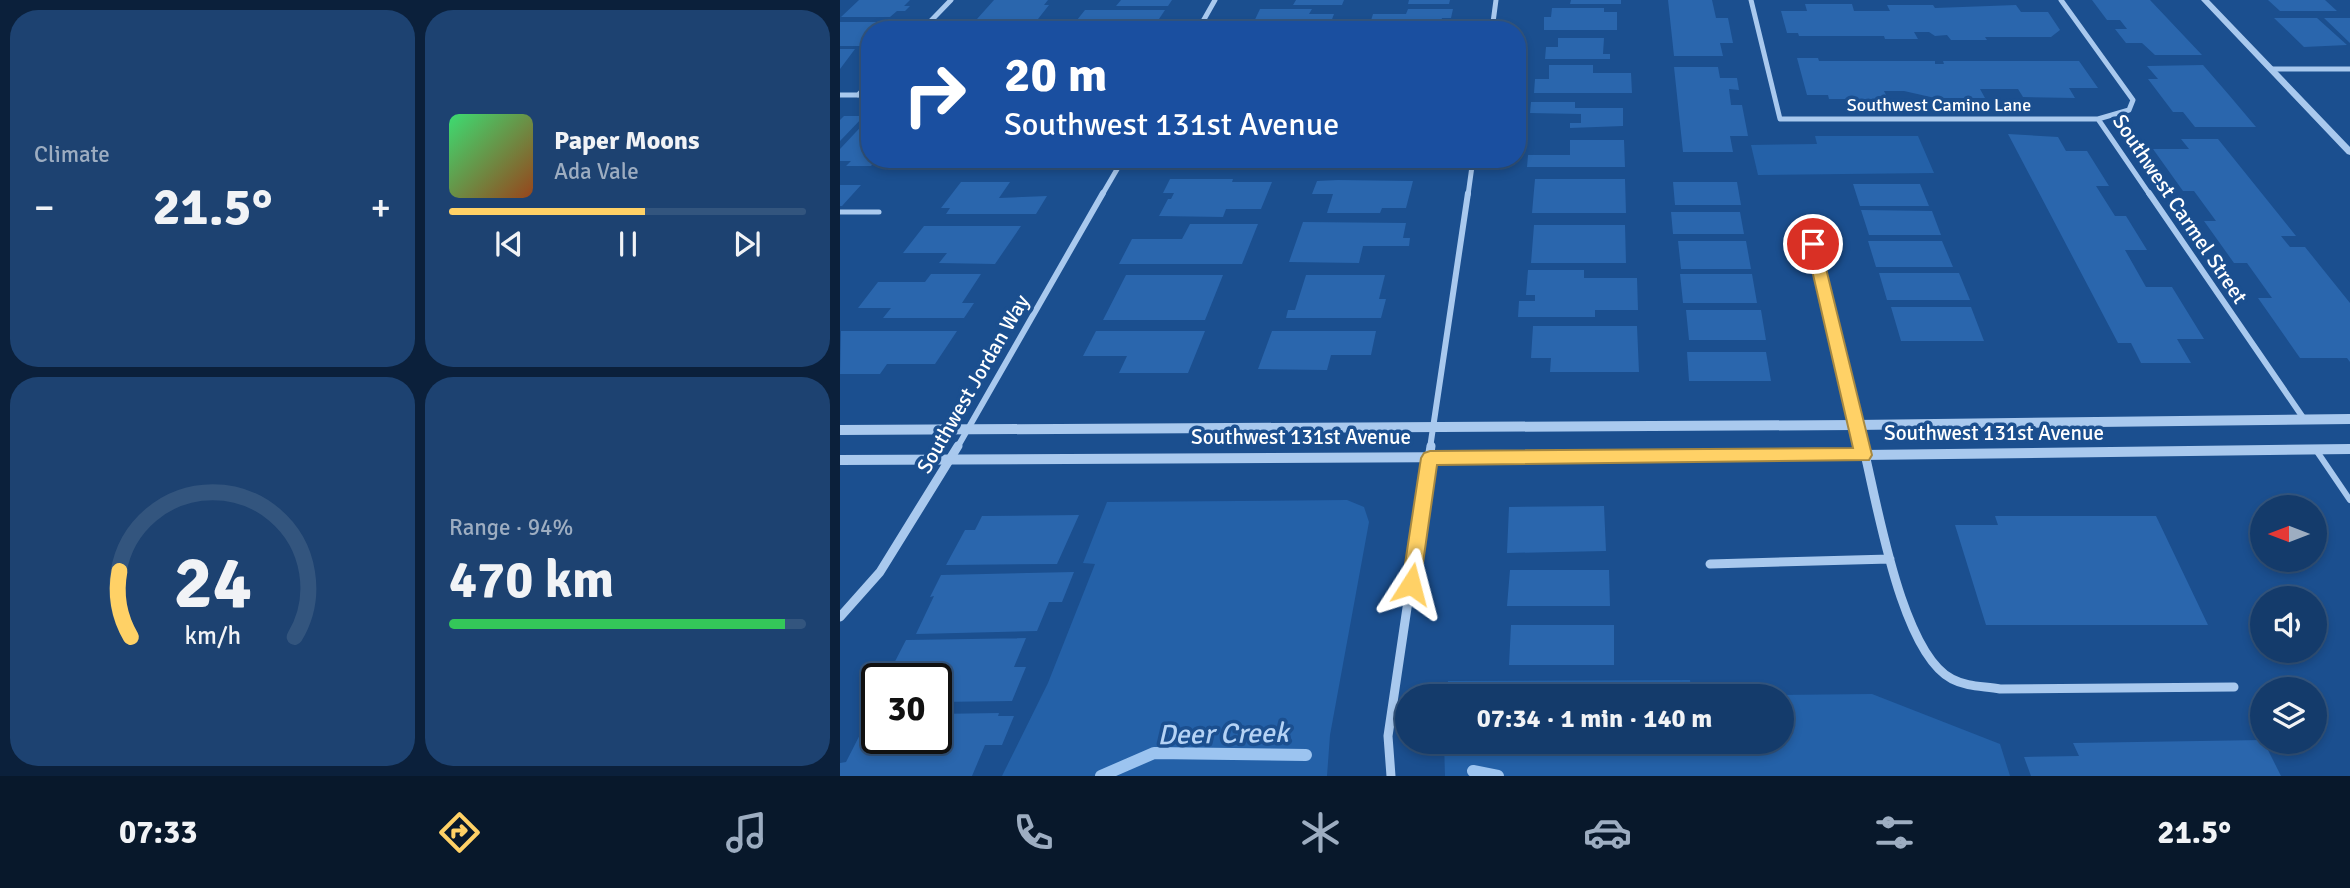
<!DOCTYPE html>
<meta charset="utf-8">
<style>
:root{--surface:#143b6b;--page:#1d4271;--text:#f1f3f6;--muted:#9dadc1;--line:#33557e;--accent:#ffd166}
body{margin:0;font-family:Signika,sans-serif;background:var(--page);color:var(--text);height:100vh;display:flex;flex-direction:column;font-size:26px;white-space:nowrap}
*{box-sizing:border-box;margin:0}
p{font-size:23px;color:var(--muted)}
.icon{flex:none;width:38px;height:38px;fill:none;stroke:currentColor;stroke-width:2;stroke-linecap:round;stroke-linejoin:round}
.map{position:relative;flex:1;overflow:hidden}
.side{display:flex;flex-direction:column;gap:10px;padding:10px;background:#0b203b;width:840px}
.side>*{flex:none}
.hud{position:absolute;left:21px;top:21px;width:665px;height:147px;border-radius:28px;box-shadow:0 4px 10px #0003,0 0 0 2px var(--line);background:#1a4fa0;color:#fff;overflow:hidden}
.needle{width:46px;rotate:270deg}
.tools{position:absolute;left:1410px;top:495px;display:grid;gap:14px}
.tools a{display:grid;place-items:center;width:77px;height:77px;border-radius:50%;background:var(--surface);box-shadow:0 4px 10px #0003,0 0 0 2px var(--line);font-size:35px}
.speed{position:absolute;left:21px;top:663px;display:flex;gap:14px;font-size:35px;font-weight:700;text-align:center}
.speed>*{display:grid;place-content:center;width:91px;height:91px;border-radius:50%;background:var(--surface);box-shadow:0 4px 10px #0003,0 0 0 2px var(--line);line-height:1}
.speed .limit{border:4px solid #111;border-radius:10px;background:#fff;color:#111}
.pin{position:absolute;display:grid;place-items:center;width:60px;height:60px;color:#fff;margin:-30px;border:4px solid #fff;border-radius:50%;box-shadow:0 2px 7px #0007}
.me{position:absolute;width:77px;margin:-38px;rotate:9deg;stroke-linejoin:round;filter:drop-shadow(0 0 5px #0008)}
.turn{display:flex;align-items:center;gap:24px;height:147px;padding:0 28px;font-size:32px}
.turn .icon{width:91px;height:91px;stroke-width:2.5}
.turn b{display:block;font-size:49px;line-height:60px}
.big{font-size:52px;font-weight:700;line-height:1.1}
.side .widget{flex:1;display:flex;flex-direction:column;justify-content:center;gap:10px;min-width:0;padding:0 24px;border-radius:28px;background:var(--page)}
.side .dial{align-items:center;gap:0}
.dial svg{height:182px;overflow:visible;fill:none;stroke:var(--line);stroke-width:7;stroke-linecap:round;text-anchor:middle}
.dial text{fill:var(--text);stroke:none}
.song{display:flex;align-items:center;gap:21px}
.cover{width:84px;height:84px;border-radius:10px;background:linear-gradient(135deg,hsl(140 70% 55%),hsl(20 70% 35%))}
.played{height:7px;border-radius:4px;background:linear-gradient(90deg,var(--accent) 55%,var(--line) 55%)}
.keys{display:flex;justify-content:space-around;direction:ltr}
.heat{display:flex;justify-content:space-between;align-items:center;font-size:38px;direction:ltr}
.charge{height:10px;border-radius:5px;background:linear-gradient(90deg,#34c759 94%,var(--line) 0)}
.side .tiles{flex:1;display:grid;gap:10px;grid-template-columns:repeat(2,1fr)}
.trip{position:absolute;left:555px;top:684px;width:399px;height:70px;border-radius:35px;background:var(--surface);box-shadow:0 4px 10px #0003,0 0 0 2px var(--line);font-weight:700;line-height:70px;text-align:center}
.tab-bar{display:flex;height:112px;justify-content:space-around;align-items:center;background:#08182b;color:var(--muted)}
.tab-bar .icon{width:49px;height:49px}
.tab-bar .on{color:var(--accent)}
.tab-bar b{font-size:32px;color:var(--text)}
main{display:flex;flex:1;min-height:0}
.map>svg:first-child{display:block}
.green{fill:#2461a8}
.lines{fill:none;stroke-linecap:round;stroke-linejoin:round}
.stream{stroke:#9cc4f0;stroke-width:12}
.building{fill:#2a66ad}
.service-far1{stroke:#a9c9ee;stroke-width:5}
.service{stroke:#a9c9ee;stroke-width:6}
.minor-far2{stroke:#a9c9ee;stroke-width:5}
.minor-far1{stroke:#a9c9ee;stroke-width:6}
.minor{stroke:#a9c9ee;stroke-width:9}
.tertiary{fill:#a9c9ee;fill-rule:evenodd}
.route{fill:#ffd166;stroke:#a68842;stroke-width:2}
.labels{text-anchor:middle;stroke-width:7;stroke-linejoin:round;paint-order:stroke}
.far-street-label{font-size:18px;fill:#fff;stroke:#1b4f8f}
.street-label{font-size:21px;fill:#fff;stroke:#1b4f8f}
.near-water-label{font-size:28px;font-style:italic;fill:#b5d3f5;stroke:#1b4f8f}
</style>
<main>
<section class="side">
<div class="tiles">
<div class="widget"><p>Climate</p>
<div class="heat"><a>−</a><b class="big">21.5°</b><a>+</a></div>
</div>
<div class="widget">
<div class="song"><i class="cover"></i><div><b>Paper Moons</b><p>Ada Vale</p></div></div>
<div class="played"></div>
<div class="keys"><svg class="icon" aria-label="previous" viewBox="0 0 24 24"><path d="M18 5L8 12l10 7zM5 5v14"/></svg><svg class="icon" aria-label="pause" viewBox="0 0 24 24"><path d="M8 5v14M16 5v14"/></svg><svg class="icon" aria-label="next" viewBox="0 0 24 24"><path d="M6 5l10 7-10 7zM19 5v14"/></svg></div>
</div>
<div class="widget dial"><svg viewBox="0 0 100 80">
<path d="M14 69A42 42 0 1 1 86 69"/>
<path d="M14 69A42 42 0 0 1 9 40" stroke="#ffd166"/>
<text x="50" y="56" font-size="32" font-weight="700">24</text>
<text x="50" y="72" font-size="11">km/h</text>
</svg></div>
<div class="widget"><p>Range · 94%</p><b class="big">470 km</b><div class="charge"></div></div>
</div>
</section>
<div class="map">
<svg width="1510" height="776" viewBox="0 0 1510 776">
<rect width="100%" height="100%" fill="#1b4f8f"/>
<path class="green" d="M975 136H1078L1094 173 918 175 911 145 977 144Z
M507 500 524 507 529 522 490 735 487 776H162L208 683 255 564 243 563 267 502Z
M850 680 852 696 1032 694 1160 744 1170 776H605L604 742H942V696H606L608 681Z"/>
<g class="lines">
<path class="stream" d="M633 771 658 776
M261 776 314 753 466 755"/>
</g>
<path class="building" d="M19 0H70L64 6H70L65 11H57L50 17H1Z
M154 0H208L204 5H209L198 19H137Z
M281 0H332L328 6H276Z
M456 0H504L502 5H453Z
M569 0H610L609 4H568Z
M731 0H781V4H730Z
M828 0H872L876 18H888L893 43H880L883 56H834Z
M1252 0H1310L1362 55H1315L1302 43H1286L1275 29H1287L1280 20H1267Z
M1428 0H1485L1497 11H1440Z
M965 4H1012L1014 11H1050L1047 5H1093L1095 8 1176 5 1181 12H1208L1220 30 1211 37H1145L1147 40H1111L1107 35 1095 36 1089 32H1074L1078 39H1045L1044 36H959L958 33H947L941 11H967Z
M712 8H764V12H777V30H704V17H711Z
M420 9H472L469 14H494L488 30H410Z
M568 9H613L611 18H602L599 30H528L533 14H566Z
M245 10H325L315 25H283L280 30H229Z
M1434 18H1477L1507 45 1464 47Z
M1484 18H1510V43Z
M0 22H51L42 30H30V40L24 46H0Z
M139 22H191L185 30H132Z
M718 38H764L763 54H770V59H705L706 47H718Z
M0 49H15L0 69Z
M957 58H978L979 61H1095V64H1104L1103 61H1239L1258 88H1229L1235 98 1183 97 1178 89H1140L1145 98H1095L1064 91H1044L1048 99H989L988 95H967Z
M709 65H753V73H791L792 93H694L695 79H709Z
M1363 65 1389 95 1416 127H1355L1343 112H1333L1308 79H1318L1307 66Z
M834 67H878L880 78H897L899 90 889 89 891 105H902L908 136H890L893 152H843Z
M691 102H735V108H783V126L730 128V123H741V114L690 113Z
M4 116H24L0 141V120Z
M30 117V159H37L31 166H6L11 161H0V149Z
M1168 134 1218 137 1226 151H1247L1269 186H1256L1275 216H1286L1307 250H1285L1306 287H1332L1364 339H1337L1351 363H1301L1291 343H1278Z
M1341 139H1378L1456 236H1441L1445 241 1450 247H1465L1510 303V362L1507 358H1460L1418 298H1432L1407 263H1394L1364 221H1376L1354 191H1343L1313 149H1349Z
M730 140H784L785 167H687L688 155H730Z
M47 159H94L86 166 40 167Z
M137 159H223L215 170H148L152 164H134Z
M345 159H418L416 164H397L396 167H383L381 170H339Z
M487 159H578L575 170H499L501 165H485Z
M330 179H393L392 182H432L421 209H386L383 217 319 216 328 199H331L334 193H323Z
M695 179H785L786 213H692Z
M477 181 498 180 573 181 566 208H542L540 213H487L493 194H472Z
M121 182H170L159 198 207 196 196 214H106L110 208H101Z
M833 182H897L901 205H835Z
M1013 184H1080L1089 206H1020Z
M0 185H21L2 206H0Z
M1021 210 1092 211 1101 235H1029Z
M831 212H900L904 234H833Z
M463 222 566 223 563 238H570L569 246H523L519 263 449 262Z
M350 224H418L402 264H279L292 239H342Z
M694 225H785L786 263H691Z
M84 226H181L155 264 99 263 107 253H63Z
M838 241H906L911 269H841Z
M1028 241H1102L1113 267H1036Z
M688 270H744V278H797L798 310H755V317H678L679 301H695V295H686Z
M1039 273H1119L1130 300H1047Z
M91 274H141L122 303H134L124 318H43L51 308H18L38 282H85Z
M840 274H912L917 303H843Z
M286 275H383L365 320H263Z
M466 275H545L539 299H546L541 318H446L448 310H455Z
M1051 307H1131L1144 341H1061Z
M846 310H921L926 340H849Z
M693 326H797L799 372H710L711 358H691Z
M1 331H117L95 364H47L40 374H0Z
M256 331H365L348 373H279L287 356H243Z
M432 331H536L531 355H491L487 370 418 369Z
M847 352H926L931 381H849Z
M764 506 766 551 667 553 669 507Z
M239 515 217 564 106 565 125 530H135L142 516Z
M1155 516H1316L1368 625H1146L1115 525H1158Z
M670 570H769L770 606H667Z
M234 572 222 602H209L197 631 76 634 94 596 90 597 101 575Z
M671 625H774V665H669Z
M186 638 174 667H186L172 701 96 702V679H46L66 640Z
M159 713 158 716H174L162 745H145L132 776H0V763L6 762 30 715H37V738H96V714Z
M1423 740 1441 776H1191L1184 757 1239 756 1233 743Z"/>
<g class="lines">
<path class="service-far1" d="M0 212H39"/>
<path class="service" d="M1476 450 1510 500"/>
<path class="minor-far2" d="M911 0 940 119H1258
M1221 0 1293 100 1289 110 1258 119 1310 195
M82 30 111 0
M358 30 375 0
M652 30 656 0
M1432 69H1510
M0 95H30
M18 95 30 83
M262 195 283 159
M628 195 633 159"/>
<path class="minor-far1" d="M1309 193 1464 419
M968 220 1024 448
M117 448 263 193
M590 448 628 193"/>
<path class="minor" d="M1023 446C1037 502 1061 653 1112 679 1127 687 1144 686 1160 689L1394 687
M870 564 1050 559
M0 617 40 572 118 446
M551 776 548 736 591 446"/>
<path class="tertiary" d="M1361 0H1369L1510 147V155L1507 154Z
M1510 414V424L1016 430 0 435V425L1016 420Z
M1510 444V454L1023 460 0 465V455L1023 450Z"/>
</g>
<path class="route" d="M973 239 980 244 1032 455 1029 460 597 465 580 584 578 590 571 593 564 590 562 584 581 458 584 453 590 451 1013 448 966 244Z"/>
<g class="labels">
<g class="far-street-label">
<text x="1099" y="111">Southwest Camino Lane</text>
</g>
<g class="street-label">
<text transform="translate(1340 209) rotate(56)" y="7">Southwest Carmel Street</text>
<text transform="translate(133 384) rotate(-60)" y="7">Southwest Jordan Way</text>
<text x="1154" y="440">Southwest 131st Avenue</text>
<text x="461" y="444">Southwest 131st Avenue</text>
</g>
<g class="near-water-label">
<text transform="translate(383 733) rotate(-1)" y="10">Deer Creek</text>
</g>
</g>
</svg>
<div class="tools">
<a><svg class="needle" viewBox="-14 -14 28 28"><path d="M0-13l5 13h-10z" fill="#e53935"/><path d="M0 13l5-13h-10z" fill="#9dadc1"/></svg></a>
<a><svg class="icon" aria-label="sound" viewBox="0 0 24 24"><path d="M4 9h4l5-4v14l-5-4H4zM17 9q2 3 0 6"/></svg></a>
<a><svg class="icon" aria-label="layers" viewBox="0 0 24 24"><path d="M12 4l9 5-9 5-9-5zM3 14l9 5 9-5"/></svg></a>
</div>
<div class="speed"><div class="limit">30</div></div>
<div class="pin" style="left:973px;top:244px;background:#d93025"><svg class="icon" aria-label="arrive" viewBox="0 0 24 24"><path d="M6 21V4h12l-3 4 3 4H6"/></svg></div>
<svg class="me" style="left:571px;top:584px" viewBox="-20 -20 40 40"><path d="M0-17L14 15 0 8-14 15z" fill="#ffd166" stroke="#fff" stroke-width="4"/></svg>
<div class="trip">07:34 · 1 min · 140 m</div>
<div class="hud">
<div class="turn"><svg class="icon" aria-label="right" viewBox="0 0 24 24"><path d="M7 20v-9h11M14 6l5 5-5 5"/></svg><div><b>20 m</b>Southwest 131st Avenue</div></div>
</div>
</div>
</main>
<nav class="tab-bar">
<b>07:33</b>
<svg class="icon on" aria-label="directions" viewBox="0 0 24 24"><path d="M12 3l9 9-9 9-9-9zM9 14v-3h6M13 9l2 2-2 2"/></svg>
<svg class="icon" aria-label="music" viewBox="0 0 24 24"><path d="M9 18V5l10-2v13"/><circle cx="6" cy="18" r="3"/><circle cx="16" cy="16" r="3"/></svg>
<svg class="icon" aria-label="phone" viewBox="0 0 24 24"><path d="M5 4h4l2 5-3 2q2 4 5 5l2-3 5 2v4C11 20 4 13 5 4z"/></svg>
<svg class="icon" aria-label="climate" viewBox="0 0 24 24"><path d="M12 3v18M4 7l16 10M4 17L20 7"/></svg>
<svg class="icon" aria-label="car" viewBox="0 0 24 24"><path d="M5 17H2v-5l4-1 3-4h7l3 4 3 1v5h-3M9 17h6M6 11h13"/><circle cx="7" cy="17" r="2"/><circle cx="17" cy="17" r="2"/></svg>
<svg class="icon" aria-label="filters" viewBox="0 0 24 24"><path d="M4 7h16M4 17h16"/><circle cx="9" cy="7" r="2"/><circle cx="15" cy="17" r="2"/></svg>
<b>21.5°</b>
</nav>
